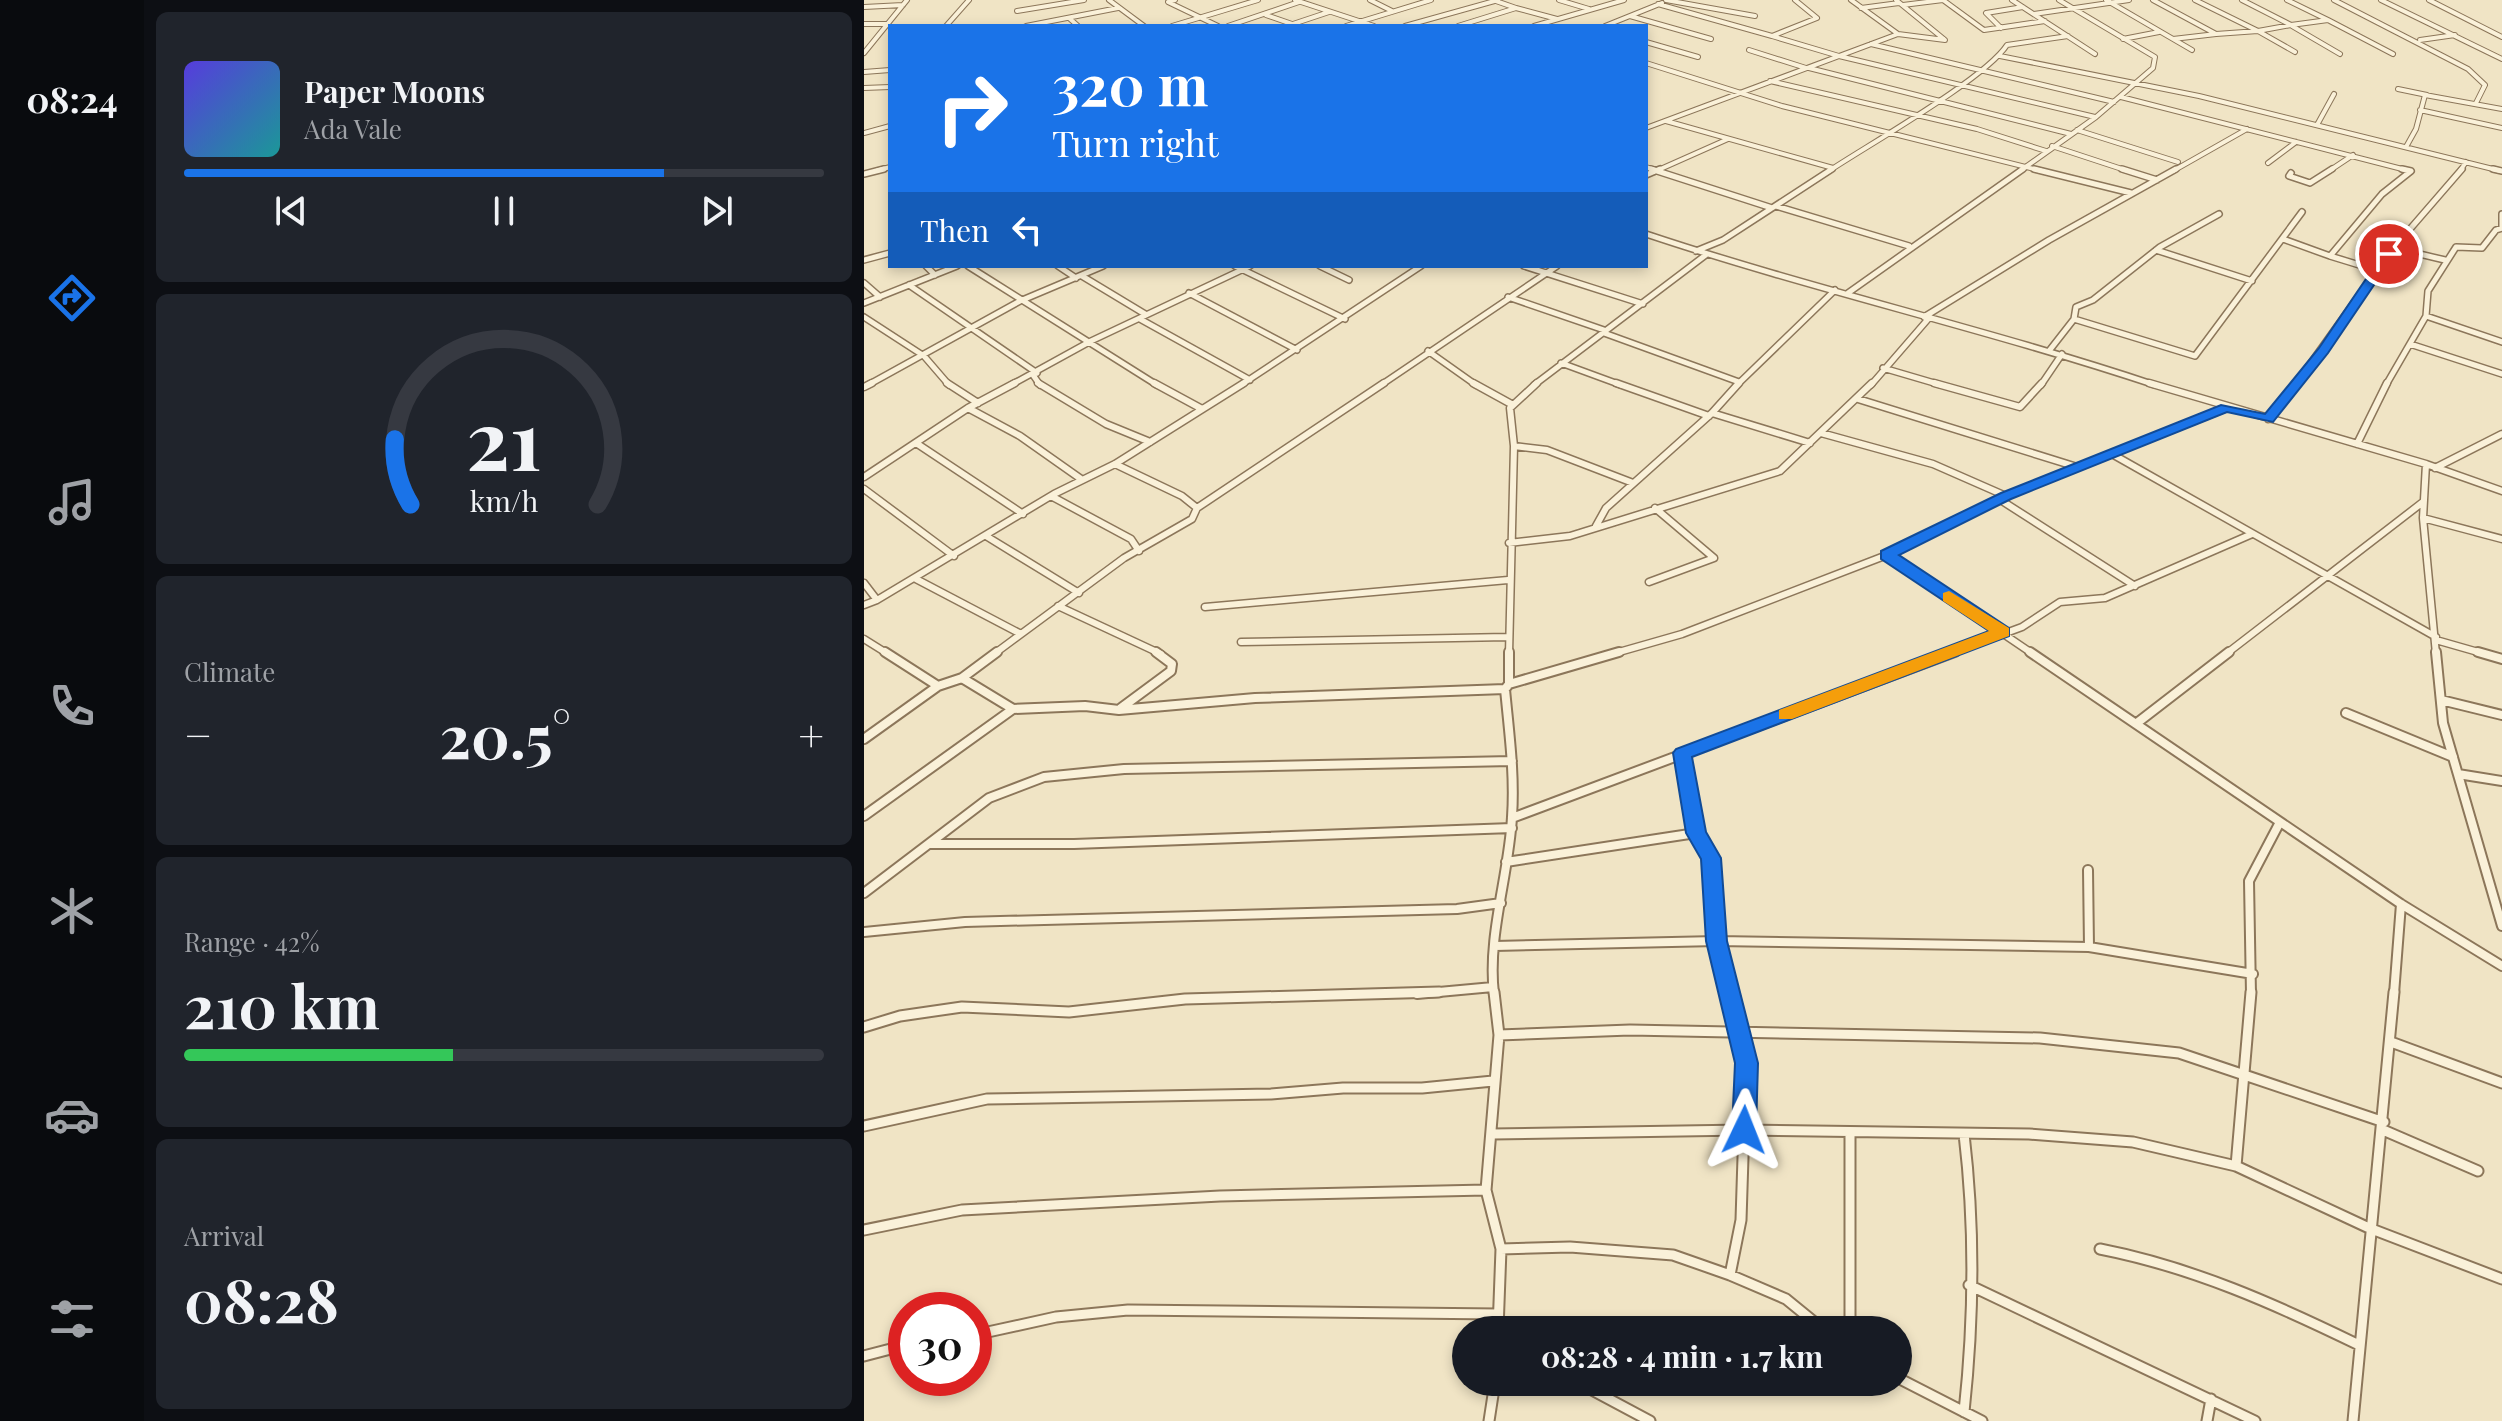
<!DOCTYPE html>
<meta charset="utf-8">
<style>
:root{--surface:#171b24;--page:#20242c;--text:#f1f3f6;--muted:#9ea1a6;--line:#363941;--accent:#1a73e8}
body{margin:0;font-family:"Playfair Display",serif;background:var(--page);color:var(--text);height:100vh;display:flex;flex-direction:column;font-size:30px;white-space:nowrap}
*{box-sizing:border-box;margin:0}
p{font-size:26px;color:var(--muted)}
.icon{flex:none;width:44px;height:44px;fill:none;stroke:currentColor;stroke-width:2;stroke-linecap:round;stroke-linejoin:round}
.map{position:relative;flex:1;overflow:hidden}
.side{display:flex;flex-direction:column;gap:12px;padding:12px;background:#0d0f14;width:720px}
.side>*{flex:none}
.top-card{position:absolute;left:24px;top:24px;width:760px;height:244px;border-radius:0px;box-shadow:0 4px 12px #0003;background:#1a73e8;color:#fff;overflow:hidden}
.speed{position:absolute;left:24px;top:1292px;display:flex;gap:16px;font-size:40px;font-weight:700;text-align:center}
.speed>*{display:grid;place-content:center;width:104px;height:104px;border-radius:50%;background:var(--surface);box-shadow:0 4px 12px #0003;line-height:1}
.speed .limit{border:12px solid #d22;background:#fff;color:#111}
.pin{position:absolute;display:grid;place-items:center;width:68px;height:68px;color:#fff;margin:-34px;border:4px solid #fff;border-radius:50%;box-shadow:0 2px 8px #0007}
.me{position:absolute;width:88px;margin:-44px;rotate:2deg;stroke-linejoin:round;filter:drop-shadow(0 0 6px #0008)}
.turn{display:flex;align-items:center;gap:28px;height:168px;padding:0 32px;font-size:36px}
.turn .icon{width:104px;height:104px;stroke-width:2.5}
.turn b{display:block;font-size:56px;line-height:68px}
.then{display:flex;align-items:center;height:76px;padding:0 32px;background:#0003;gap:16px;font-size:30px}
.big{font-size:60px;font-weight:700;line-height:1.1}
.side .widget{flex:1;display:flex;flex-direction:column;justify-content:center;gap:12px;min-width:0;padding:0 28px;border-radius:12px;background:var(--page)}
.side .dial{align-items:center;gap:0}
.dial svg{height:208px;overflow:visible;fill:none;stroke:var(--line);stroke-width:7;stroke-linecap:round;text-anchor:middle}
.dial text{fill:var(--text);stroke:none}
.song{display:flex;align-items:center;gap:24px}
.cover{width:96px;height:96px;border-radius:12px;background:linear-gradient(135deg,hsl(250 70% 55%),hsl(180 70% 35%))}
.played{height:8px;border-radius:4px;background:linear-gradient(90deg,var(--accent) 75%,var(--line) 75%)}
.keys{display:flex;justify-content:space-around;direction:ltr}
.heat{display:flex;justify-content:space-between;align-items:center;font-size:44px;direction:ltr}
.charge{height:12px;border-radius:6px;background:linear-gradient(90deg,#34c759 42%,var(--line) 0)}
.trip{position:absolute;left:588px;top:1316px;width:460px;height:80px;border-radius:40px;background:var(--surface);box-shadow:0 4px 12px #0003;font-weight:700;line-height:80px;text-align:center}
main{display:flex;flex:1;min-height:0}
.menu{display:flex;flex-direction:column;width:144px;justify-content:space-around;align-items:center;background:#090b0e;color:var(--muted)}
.menu .icon{width:56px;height:56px}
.menu .selected{color:var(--accent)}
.menu b{font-size:36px;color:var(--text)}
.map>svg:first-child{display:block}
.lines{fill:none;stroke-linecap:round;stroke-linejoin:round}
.street-far4-casing{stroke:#8c765a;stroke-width:6}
.street-far3-casing{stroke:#8c765a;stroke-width:8}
.street-far2-casing{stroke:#8c765a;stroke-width:9}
.street-far1-casing{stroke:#8c765a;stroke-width:12}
.street-casing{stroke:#8c765a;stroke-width:13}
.street-far4{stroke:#faf1d9;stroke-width:4}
.street-far3{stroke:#faf1d9;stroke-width:5}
.street-far2{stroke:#faf1d9;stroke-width:6}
.street-far1{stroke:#faf1d9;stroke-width:8}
.street{stroke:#faf1d9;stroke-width:9}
.route{fill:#1a73e8;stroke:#114b97;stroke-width:2}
.slow{fill:#f59e0b}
</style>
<main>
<nav class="menu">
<b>08:24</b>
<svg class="icon selected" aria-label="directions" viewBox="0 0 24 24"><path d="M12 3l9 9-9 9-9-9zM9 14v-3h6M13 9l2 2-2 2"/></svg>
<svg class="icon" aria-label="music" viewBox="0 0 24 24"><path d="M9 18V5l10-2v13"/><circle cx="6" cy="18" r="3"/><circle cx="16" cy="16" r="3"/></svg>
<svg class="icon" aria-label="phone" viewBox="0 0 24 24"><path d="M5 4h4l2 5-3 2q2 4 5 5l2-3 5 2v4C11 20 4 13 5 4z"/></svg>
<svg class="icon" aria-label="climate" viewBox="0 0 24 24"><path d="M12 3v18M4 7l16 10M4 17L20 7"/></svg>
<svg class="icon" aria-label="car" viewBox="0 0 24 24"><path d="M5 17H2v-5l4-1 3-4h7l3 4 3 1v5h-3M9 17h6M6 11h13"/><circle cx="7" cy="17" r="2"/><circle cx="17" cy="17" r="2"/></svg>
<svg class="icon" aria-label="filters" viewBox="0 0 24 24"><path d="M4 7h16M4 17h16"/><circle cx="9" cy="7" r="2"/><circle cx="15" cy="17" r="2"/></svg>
</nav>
<section class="side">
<div class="widget">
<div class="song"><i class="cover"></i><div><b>Paper Moons</b><p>Ada Vale</p></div></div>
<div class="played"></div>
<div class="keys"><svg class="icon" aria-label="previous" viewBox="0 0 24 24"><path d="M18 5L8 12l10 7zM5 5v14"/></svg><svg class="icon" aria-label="pause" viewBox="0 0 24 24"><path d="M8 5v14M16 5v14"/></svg><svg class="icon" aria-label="next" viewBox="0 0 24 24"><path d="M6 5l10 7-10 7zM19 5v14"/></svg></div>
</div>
<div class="widget dial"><svg viewBox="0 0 100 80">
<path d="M14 69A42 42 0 1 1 86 69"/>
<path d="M14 69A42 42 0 0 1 8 44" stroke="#1a73e8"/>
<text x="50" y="56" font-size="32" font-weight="700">21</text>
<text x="50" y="72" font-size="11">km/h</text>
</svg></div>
<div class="widget"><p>Climate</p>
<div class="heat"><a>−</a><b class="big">20.5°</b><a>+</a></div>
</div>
<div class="widget"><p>Range · 42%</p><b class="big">210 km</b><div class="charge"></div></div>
<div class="widget"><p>Arrival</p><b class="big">08:28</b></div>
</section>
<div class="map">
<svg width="1638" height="1421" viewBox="0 0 1638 1421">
<rect width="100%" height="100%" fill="#f0e4c5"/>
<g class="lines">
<defs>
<path id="street-far4" d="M245 0 280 26
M311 0 304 2 354 26
M431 0 510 26
M506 0 528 11
M695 0 725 9
M802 0 891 16
M931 0 953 18 908 36 975 56 1231 117
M987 0 1034 34
M1148 0 1231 54
M1242 0 1328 50
M1289 0 1352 34 1309 39
M1331 0 1394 31 1352 34
M1378 0 1427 25 1394 31
M1423 0 1464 20 1427 25
M1470 0 1604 69 1621 85 1612 103
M1517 0 1638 59
M1565 0 1638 37
M794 4 908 36
M1039 5 1079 0 1120 30 1181 21
M0 7 39 5
M652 8 693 19
M997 8 1035 3
M153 11 220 0
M1170 14 1265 0
M402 15 428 24
M766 16 847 39
M205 18 214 26
M1464 20 1529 54
M0 24H23
M82 26 105 0
M162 26 254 8
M308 26 394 0
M364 26 435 2
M423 26 465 12
M482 26 567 0
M541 26 634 0
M594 26 652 8 632 1
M670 26 760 0
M741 26 798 3
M1428 26 1476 54
M1137 28 1122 13 1159 7
M1394 31 1431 52
M1259 39 1295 32
M1556 40 1591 35
M782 42 834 57
M1007 44 1250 102
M885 50 942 68
M0 53 43 0
M1136 56 1335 96 1637 171
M782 63 918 106 1178 171
M945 68 1207 134
M0 72 26 70
M906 81 1113 129 1182 151
M0 88 26 87
M1534 89 1563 95
M1257 97 1546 171
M1556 110 1638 128
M802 121 969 168
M1453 125 1470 94
M782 128 1034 34 1081 40 1032 0
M1213 130 1314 162
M0 133 26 126
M1188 146 1264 171
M1542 147 1552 129 1561 95 1638 109
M1404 163 1432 142
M782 167 793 171
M12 171 26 167
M792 171 864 139
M965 171C1004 145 1121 79 1143 45L1204 36
M1156 171 1232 117 1289 68 1291 57 1195 0
M1309 171 1383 129
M1465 171 1489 155
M1596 171 1602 162"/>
<path id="street-far3" d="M787 169 908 208
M1170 169 1267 193
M1258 169 1293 180
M1629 169 1638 171
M1427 173 1425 176 1446 183 1468 169
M0 174 20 169
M782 175 796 169
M912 206 1045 246
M1638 214V228
M782 234C950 290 1123 329 1291 385
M1419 239 1466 256 1518 194 1547 171 1538 169
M1530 248 1581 260
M1292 250 1388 281
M832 251 859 240 968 169
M1466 256 1515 271
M0 260 26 253
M62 266 71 275
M104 266 293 385
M194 266 212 278
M371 266 481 319
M456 266 485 280
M660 266 779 304
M218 276 281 314
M0 283 16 297
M45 285 173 373
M325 293 433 350
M984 293 1159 169
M644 297 740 330
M0 303 93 266
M1562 316 1564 291 1592 247 1618 248 1632 230 1638 228
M0 317 60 356 85 385
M1060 317 1185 240 1312 169
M276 319 386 380
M1210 319 1331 356 1438 212
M740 333 875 382
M1546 344 1638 374
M564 351 612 385
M1185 351 1210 319 1212 307 1229 300 1296 247 1355 214
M697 363 757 385
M1019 368 1077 385
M169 375 176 385
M4 385 156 301 239 266
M147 385 227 341 386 266
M377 385 557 266
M517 385 693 266
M670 385 843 254
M873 385 971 290
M1007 385 1065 318
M1177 385 1198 354
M1431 385 1527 251 1598 169
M1522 385 1562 316 1638 342"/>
<path id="street-far2" d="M83 383 114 403
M174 383 242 424 286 442
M290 383 338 409
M609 383 649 405
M752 383 845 416
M1070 383 1156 407 1178 383
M1285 383 1562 464 1638 491
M0 387 8 383
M994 399 1213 467
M104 408 156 436 217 479
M848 413 946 443
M1404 419 1432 383
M957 433 1069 464 1142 496
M52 443 159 514
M1493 444 1523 383
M650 446 683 450 769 483
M1248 454 1572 637
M1562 464 1559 518 1572 654
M1571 468 1638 434
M0 477 104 408 151 383
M0 489 90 556
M187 496 267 539 275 551
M1135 499 1271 586
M333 508 520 383
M1559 518 1638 539
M732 526 742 508 848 413 875 383
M122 536 215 593
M645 543 706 536 916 471 1008 383
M1023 555 1169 654
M52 579 155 633
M785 582 850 558 791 508
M0 583 13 600 190 494 251 464 380 383
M0 605 13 600
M194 606 297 654
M341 607 644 580
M0 639 24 654
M1572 640 1621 654
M377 642 643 637
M130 654 260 558 328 519 333 508 318 496 251 464
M645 654 650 446 646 408 673 383
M748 654 818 634 1023 555 1142 496 1362 408
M1085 654 1158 627 1196 602 1241 598 1388 534
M1362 654 1559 502"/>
<path id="street-far1" d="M21 652 74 686 98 678 133 652
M1166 652 1537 904 1638 966
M1572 652 1579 723 1638 926
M1614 652 1638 659
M645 684 755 652
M1577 700 1638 715
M257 708 307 671 308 664 292 652
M149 709 221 706 255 710 391 698 641 689
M1482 713 1589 757
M1273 723 1365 652
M0 739 74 686
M818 753 832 833 847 858 853 941 866 994
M1594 774 1638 781
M0 816 149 709 98 678
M648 818 1091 652
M67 844H210L648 828
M642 862 832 833
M1224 870 1225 947
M0 893 125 798 180 777 260 769 648 761
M0 932 101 922 593 909 637 903
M631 946 853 941 1225 947 1389 974
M553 994 629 987
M630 994C623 936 645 875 648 817 651 774 645 732 641 689L645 684V652
M1387 994 1385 881 1416 822
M1530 994 1537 904"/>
<path id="street" d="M630 992 635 1035 622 1190 637 1249 634 1330
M865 992 882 1063 877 1220 866 1275 922 1299 960 1330
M0 1027 36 1016 98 1007 205 1012 321 999 575 992
M635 1035 766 1030 1176 1038 1315 1053 1520 1122
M1527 1042 1638 1083
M0 1126 123 1099 407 1094 479 1088H558L629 1081
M1519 1130 1614 1171
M629 1134 880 1130 1165 1134 1269 1142 1372 1166 1505 1228 1638 1279
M986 1134V1330
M1100 1134C1111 1226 1110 1320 1100 1412
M1372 1166 1387 992
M0 1230 98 1210 356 1196 622 1190
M637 1249 706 1247 809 1255 866 1275
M1236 1249C1328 1267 1411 1304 1495 1345
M1105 1285 1391 1421
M110 1335 192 1317 264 1310 634 1314
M0 1356 42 1345
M1034 1378 1118 1421
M713 1382 786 1421
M625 1421 631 1382
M1343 1421 1347 1399
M1489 1421 1530 992"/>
</defs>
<use href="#street-far4" class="street-far4-casing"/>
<use href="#street-far3" class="street-far3-casing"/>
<use href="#street-far2" class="street-far2-casing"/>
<use href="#street-far1" class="street-far1-casing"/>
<use href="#street" class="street-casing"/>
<use href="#street-far4" class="street-far4"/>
<use href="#street-far3" class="street-far3"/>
<use href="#street-far2" class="street-far2"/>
<use href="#street-far1" class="street-far1"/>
<use href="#street" class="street"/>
</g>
<path class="route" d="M1521 251 1531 254 1464 353 1409 422 1363 412 1147 499 1035 555 1145 628V636L828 757 842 832 857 858 863 941 894 1063 892 1130 888 1138 880 1141 871 1138 868 1130 871 1063 842 941 837 859 822 833 809 753 812 749 1125 631 1017 559V551L1137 493 1357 405 1401 414 1455 348Z"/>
<path class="slow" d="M1085 591 1145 628V636L928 719H915V710L1125 631 1079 601V593Z"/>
</svg>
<div class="speed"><div class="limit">30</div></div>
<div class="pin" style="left:1525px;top:254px;background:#d93025"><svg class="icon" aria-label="arrive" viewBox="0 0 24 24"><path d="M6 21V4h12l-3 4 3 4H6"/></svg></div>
<svg class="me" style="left:880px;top:1130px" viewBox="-20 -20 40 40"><path d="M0-17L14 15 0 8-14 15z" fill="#1a73e8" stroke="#fff" stroke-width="4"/></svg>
<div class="trip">08:28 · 4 min · 1.7 km</div>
<div class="top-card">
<div class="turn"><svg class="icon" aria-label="right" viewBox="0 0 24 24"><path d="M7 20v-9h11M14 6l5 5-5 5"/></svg><div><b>320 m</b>Turn right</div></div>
<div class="then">Then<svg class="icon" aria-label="left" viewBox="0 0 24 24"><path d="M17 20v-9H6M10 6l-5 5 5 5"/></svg></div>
</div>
</div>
</main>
